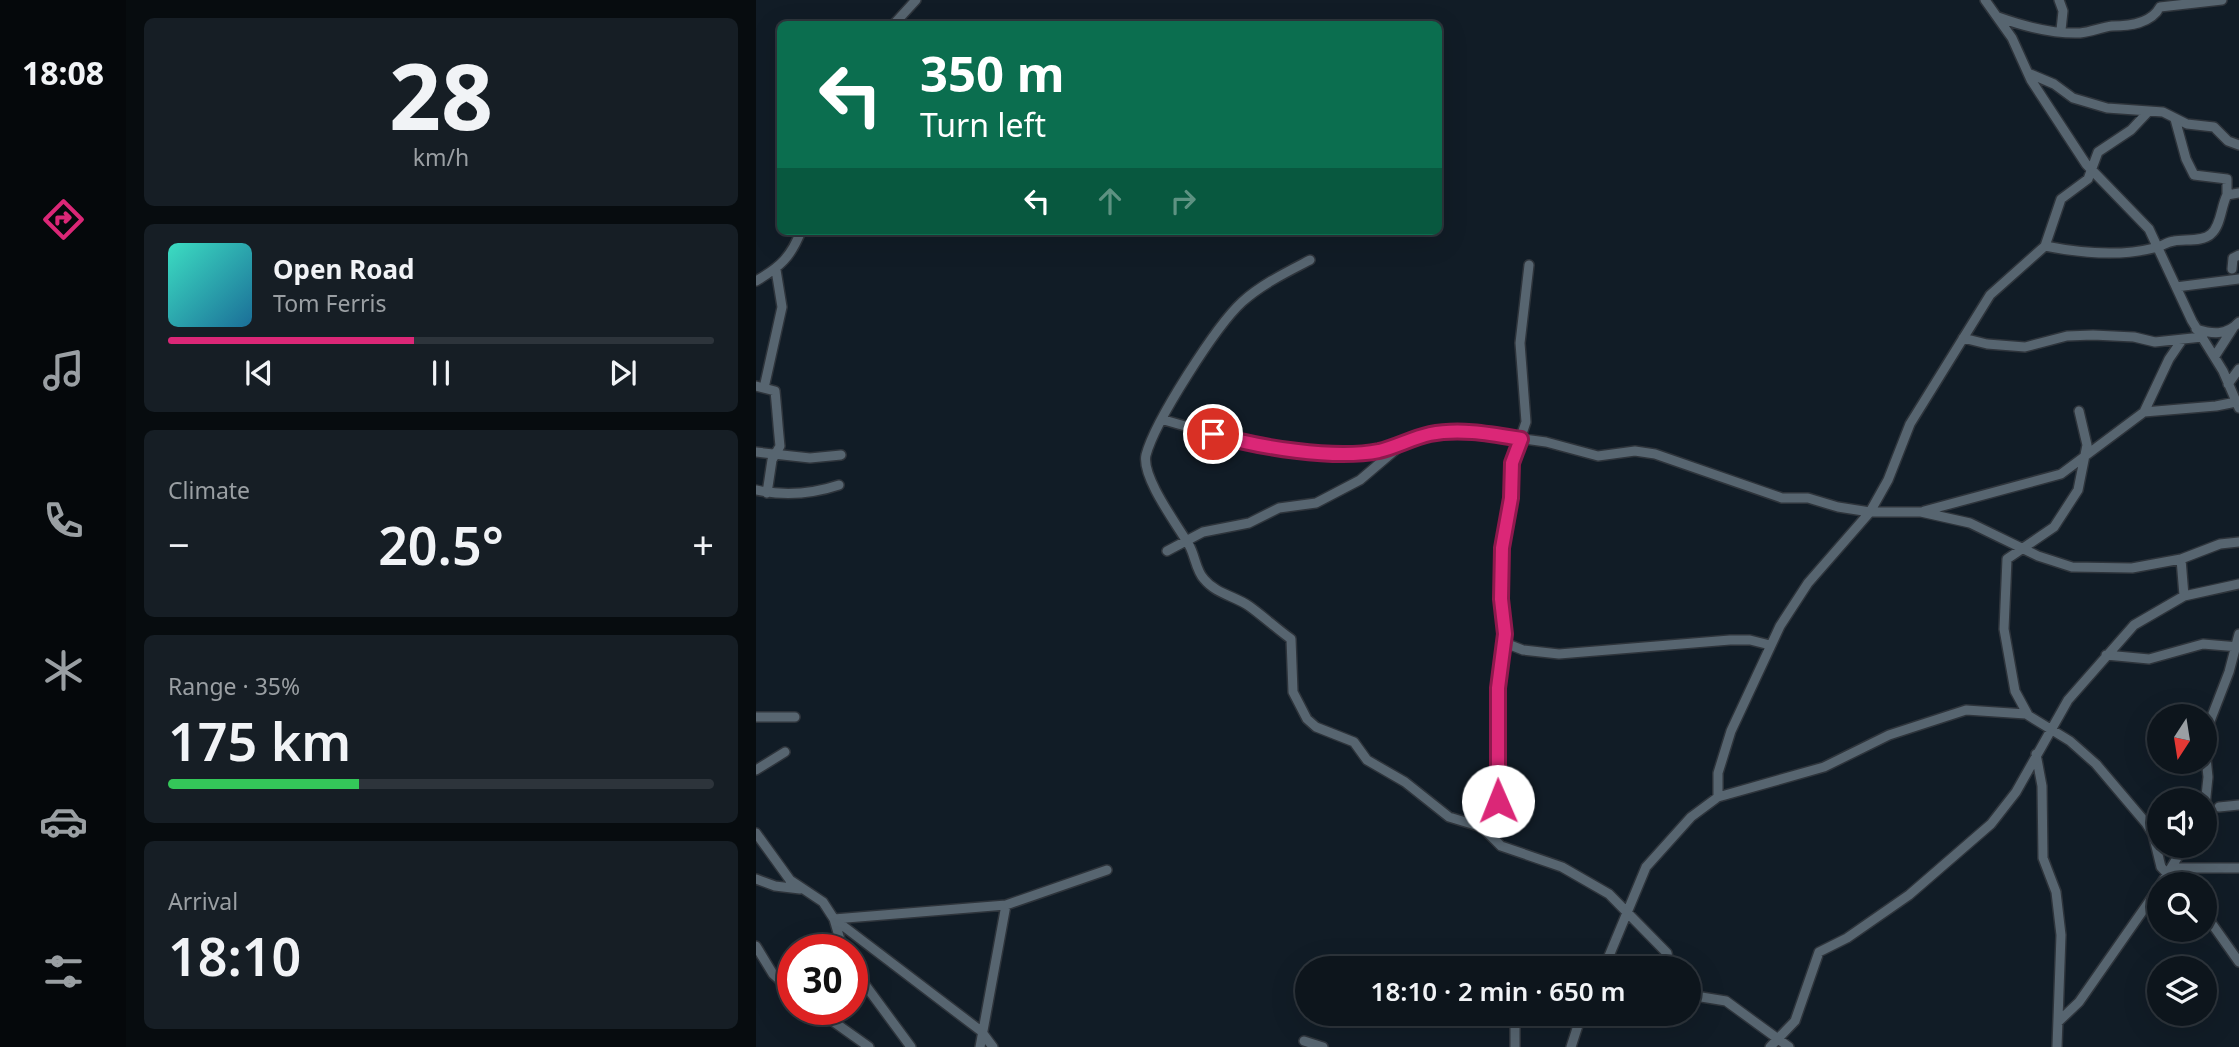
<!DOCTYPE html>
<meta charset="utf-8">
<style>
:root{--surface:#0d151c;--page:#161e25;--text:#f1f3f6;--muted:#9a9fa3;--line:#2d343b;--accent:#db2777}
body{margin:0;font-family:"Noto Sans",sans-serif;background:var(--page);color:var(--text);height:100vh;display:flex;flex-direction:column;font-size:26px;white-space:nowrap}
*{box-sizing:border-box;margin:0}
p{font-size:23px;color:var(--muted)}
.icon{flex:none;width:38px;height:38px;fill:none;stroke:currentColor;stroke-width:2;stroke-linecap:round;stroke-linejoin:round}
.map{position:relative;flex:1;overflow:hidden}
.drawer{display:flex;flex-direction:column;gap:18px;padding:18px;background:#070c0f;width:630px}
.drawer>*{flex:none}
.banner{position:absolute;left:21px;top:21px;width:665px;height:214px;border-radius:10px;box-shadow:0 7px 28px #0002,0 0 0 2px var(--line);background:#0b6e4f;color:#fff;overflow:hidden}
.needle{width:46px;rotate:192deg}
.buttons{position:absolute;left:1391px;top:704px;display:grid;gap:14px}
.buttons a{display:grid;place-items:center;width:70px;height:70px;border-radius:50%;background:var(--surface);box-shadow:0 7px 28px #0002,0 0 0 2px var(--line);font-size:35px}
.speed{position:absolute;left:21px;top:934px;display:flex;gap:14px;font-size:35px;font-weight:700;text-align:center}
.speed>*{display:grid;place-content:center;width:91px;height:91px;border-radius:50%;background:var(--surface);box-shadow:0 7px 28px #0002,0 0 0 2px var(--line);line-height:1}
.speed .limit{border:10px solid #d22;background:#fff;color:#111}
.pin{position:absolute;display:grid;place-items:center;width:60px;height:60px;color:#fff;margin:-30px;border:4px solid #fff;border-radius:50%;box-shadow:0 2px 7px #0007}
.me{position:absolute;width:77px;margin:-38px;rotate:359deg;stroke-linejoin:round;filter:drop-shadow(0 0 5px #0008)}
.turn{display:flex;align-items:center;gap:24px;height:147px;padding:0 28px;font-size:32px}
.turn .icon{width:91px;height:91px;stroke-width:2.5}
.turn b{display:block;font-size:49px;line-height:60px}
.lanes{display:flex;align-items:center;height:66px;padding:0 28px;background:#0003;justify-content:center;gap:35px;direction:ltr}
.lanes .off{opacity:.35}
.big{font-size:52px;font-weight:600;line-height:1.1}
.drawer .card{flex:1;display:flex;flex-direction:column;justify-content:center;gap:10px;min-width:0;padding:0 24px;border-radius:10px;background:var(--page)}
.drawer .dial{align-items:center;gap:0}
.dial b{font-size:91px;line-height:1}
.song{display:flex;align-items:center;gap:21px}
.cover{width:84px;height:84px;border-radius:10px;background:linear-gradient(135deg,hsl(170 70% 55%),hsl(200 70% 35%))}
.played{height:7px;border-radius:4px;background:linear-gradient(90deg,var(--accent) 45%,var(--line) 45%)}
.keys{display:flex;justify-content:space-around;direction:ltr}
.heat{display:flex;justify-content:space-between;align-items:center;font-size:38px;direction:ltr}
.charge{height:10px;border-radius:5px;background:linear-gradient(90deg,#34c759 35%,var(--line) 0)}
.trip{position:absolute;left:539px;top:956px;width:406px;height:70px;border-radius:35px;background:var(--surface);box-shadow:0 7px 28px #0002,0 0 0 2px var(--line);font-weight:600;line-height:70px;text-align:center}
main{display:flex;flex:1;min-height:0}
.tab-bar{display:flex;flex-direction:column;width:126px;justify-content:space-around;align-items:center;background:#05080b;color:var(--muted)}
.tab-bar .icon{width:49px;height:49px}
.tab-bar .active{color:var(--accent)}
.tab-bar b{font-size:32px;color:var(--text)}
.map>svg:first-child{display:block}
.lines{fill:none;stroke-linecap:round;stroke-linejoin:round}
.minor-casing{stroke:#2e343b;stroke-width:12}
.minor{stroke:#576570;stroke-width:9}
.route-casing{stroke:#8e194d;stroke-width:18}
.route{stroke:#db2777;stroke-width:12}
</style>
<main>
<nav class="tab-bar">
<b>18:08</b>
<svg class="icon active" aria-label="directions" viewBox="0 0 24 24"><path d="M12 3l9 9-9 9-9-9zM9 14v-3h6M13 9l2 2-2 2"/></svg>
<svg class="icon" aria-label="music" viewBox="0 0 24 24"><path d="M9 18V5l10-2v13"/><circle cx="6" cy="18" r="3"/><circle cx="16" cy="16" r="3"/></svg>
<svg class="icon" aria-label="phone" viewBox="0 0 24 24"><path d="M5 4h4l2 5-3 2q2 4 5 5l2-3 5 2v4C11 20 4 13 5 4z"/></svg>
<svg class="icon" aria-label="climate" viewBox="0 0 24 24"><path d="M12 3v18M4 7l16 10M4 17L20 7"/></svg>
<svg class="icon" aria-label="car" viewBox="0 0 24 24"><path d="M5 17H2v-5l4-1 3-4h7l3 4 3 1v5h-3M9 17h6M6 11h13"/><circle cx="7" cy="17" r="2"/><circle cx="17" cy="17" r="2"/></svg>
<svg class="icon" aria-label="filters" viewBox="0 0 24 24"><path d="M4 7h16M4 17h16"/><circle cx="9" cy="7" r="2"/><circle cx="15" cy="17" r="2"/></svg>
</nav>
<section class="drawer">
<div class="card dial"><b>28</b><p>km/h</p></div>
<div class="card">
<div class="song"><i class="cover"></i><div><b>Open Road</b><p>Tom Ferris</p></div></div>
<div class="played"></div>
<div class="keys"><svg class="icon" aria-label="previous" viewBox="0 0 24 24"><path d="M18 5L8 12l10 7zM5 5v14"/></svg><svg class="icon" aria-label="pause" viewBox="0 0 24 24"><path d="M8 5v14M16 5v14"/></svg><svg class="icon" aria-label="next" viewBox="0 0 24 24"><path d="M6 5l10 7-10 7zM19 5v14"/></svg></div>
</div>
<div class="card"><p>Climate</p>
<div class="heat"><a>−</a><b class="big">20.5°</b><a>+</a></div>
</div>
<div class="card"><p>Range · 35%</p><b class="big">175 km</b><div class="charge"></div></div>
<div class="card"><p>Arrival</p><b class="big">18:10</b></div>
</section>
<div class="map">
<svg width="1483" height="1047" viewBox="0 0 1483 1047">
<rect width="100%" height="100%" fill="#111c26"/>
<g class="lines">
<defs>
<path id="minor" d="M1229 0 1256 38 1275 80 1330 164 1393 229 1436 321 1467 371 1483 408
M1303 0 1307 11 1305 30
M1242 17C1267 26 1297 34 1324 33 1335 32 1346 27 1356 26 1373 26 1395 24 1404 7L1466 0
M138 24 160 0
M1272 73 1298 84 1317 98 1351 108 1407 112 1431 124 1458 127 1472 141 1483 145
M1419 119 1430 159 1438 175 1471 179V195
M1289 246C1324 253 1363 257 1398 248 1405 247 1410 242 1418 241 1429 239 1447 242 1455 234 1465 226 1465 206 1471 195L1483 193
M554 260C531 272 506 284 486 302 460 326 399 421 390 455 385 477 422 526 433 545 439 555 440 571 448 579 460 594 479 596 493 606 507 616 521 629 535 639L537 692 551 719 560 727 598 742 611 760 649 782 693 817 726 827 745 846 806 867 853 894 911 953 914 968
M1476 269 1477 258 1483 255
M0 281C24 267 35 257 45 231
M1420 287 1483 279
M1440 329C1456 334 1470 336 1483 322
M1207 338 1231 344 1269 347 1311 336 1337 335 1378 337 1399 342 1446 337
M1459 356 1477 328
M1472 384 1483 369
M0 386 19 391C21 410 22 428 24 446L16 460 11 493
M8 388 26 307 20 270
M1388 412 1460 406 1480 402
M408 420 482 441 562 453 622 451 676 433 718 432 790 442 842 456 879 451 899 454 1026 498H1052L1082 507 1114 512H1165L1214 523 1282 556 1316 567 1376 568 1425 559
M0 452 54 458 85 455
M0 490C28 496 56 494 83 485
M1168 511 1305 474 1388 412 1413 359 1426 340
M411 551 447 532 493 523 523 508 560 503 604 480 644 446
M1428 596 1425 559 1464 544 1483 542
M749 643 767 650 803 654 974 640H994L1014 645
M1350 655 1393 659 1447 644 1483 647
M1272 715 1259 691 1248 629 1251 559 1298 527 1322 490 1331 445 1323 411
M0 717H39
M1449 734 1473 672 1483 634
M1449 748 1452 777 1449 806
M1280 754 1286 786 1287 858 1300 892 1305 935 1301 1047
M0 770 29 752
M962 797V773L975 731 1024 626 1052 583 1114 512 1132 480 1154 424 1234 295 1289 246 1305 199 1332 179 1342 152 1375 130 1391 113
M742 801V688L749 634 745 599 746 548 755 498 756 463 770 422 764 343 773 265
M1463 807 1483 805
M0 833 34 880 67 902 78 919 87 950
M1415 868H1483
M0 879 19 886 44 889
M1405 884 1429 845
M1449 914 1483 962
M78 919 250 905 351 870
M78 919 225 1031 237 1047
M0 946 17 974 37 992
M96 967 155 1047
M848 968 890 867 935 817 962 797 1068 767 1133 735 1210 710 1270 714 1314 741 1340 764 1390 823 1397 834 1405 867 1421 884
M933 995 970 1001 1033 1047
M61 1010 113 1047
M759 1013V1047
M1302 1022 1323 1002 1404 886
M548 1041 567 1047
M224 1047 250 905
M815 1047 826 1013
M1014 1047 1039 1021 1063 952 1091 938 1153 895 1235 824 1260 792 1312 700 1378 625 1428 596 1483 584"/>
</defs>
<use href="#minor" class="minor-casing"/>
<use href="#minor" class="minor"/>
</g>
<g class="lines">
<defs>
<path id="route" d="M457 434C501 447 578 460 623 451 640 447 656 438 674 434 704 428 735 434 765 439L756 463 755 498 746 548 745 599 749 634 742 688V801"/>
</defs>
<use href="#route" class="route-casing"/>
<use href="#route" class="route"/>
</g>
</svg>
<div class="buttons">
<a><svg class="needle" viewBox="-14 -14 28 28"><path d="M0-13l5 13h-10z" fill="#e53935"/><path d="M0 13l5-13h-10z" fill="#9a9fa3"/></svg></a>
<a><svg class="icon" aria-label="sound" viewBox="0 0 24 24"><path d="M4 9h4l5-4v14l-5-4H4zM17 9q2 3 0 6"/></svg></a>
<a><svg class="icon" aria-label="search" viewBox="0 0 24 24"><circle cx="10" cy="10" r="6"/><path d="M15 15l6 6"/></svg></a>
<a><svg class="icon" aria-label="layers" viewBox="0 0 24 24"><path d="M12 4l9 5-9 5-9-5zM3 14l9 5 9-5"/></svg></a>
</div>
<div class="speed"><div class="limit">30</div></div>
<div class="pin" style="left:457px;top:434px;background:#d93025"><svg class="icon" aria-label="arrive" viewBox="0 0 24 24"><path d="M6 21V4h12l-3 4 3 4H6"/></svg></div>
<svg class="me" style="left:742px;top:801px" viewBox="-20 -20 40 40"><circle r="19" fill="#fff"/><path d="M0-13L10 11 0 6-10 11z" fill="#db2777"/></svg>
<div class="trip">18:10 · 2 min · 650 m</div>
<div class="banner">
<div class="turn"><svg class="icon" aria-label="left" viewBox="0 0 24 24"><path d="M17 20v-9H6M10 6l-5 5 5 5"/></svg><div><b>350 m</b>Turn left</div></div>
<div class="lanes"><svg class="icon" aria-label="left" viewBox="0 0 24 24"><path d="M17 20v-9H6M10 6l-5 5 5 5"/></svg><svg class="icon off" aria-label="ahead" viewBox="0 0 24 24"><path d="M12 20V5M6 11l6-6 6 6"/></svg><svg class="icon off" aria-label="right" viewBox="0 0 24 24"><path d="M7 20v-9h11M14 6l5 5-5 5"/></svg></div>
</div>
</div>
</main>
